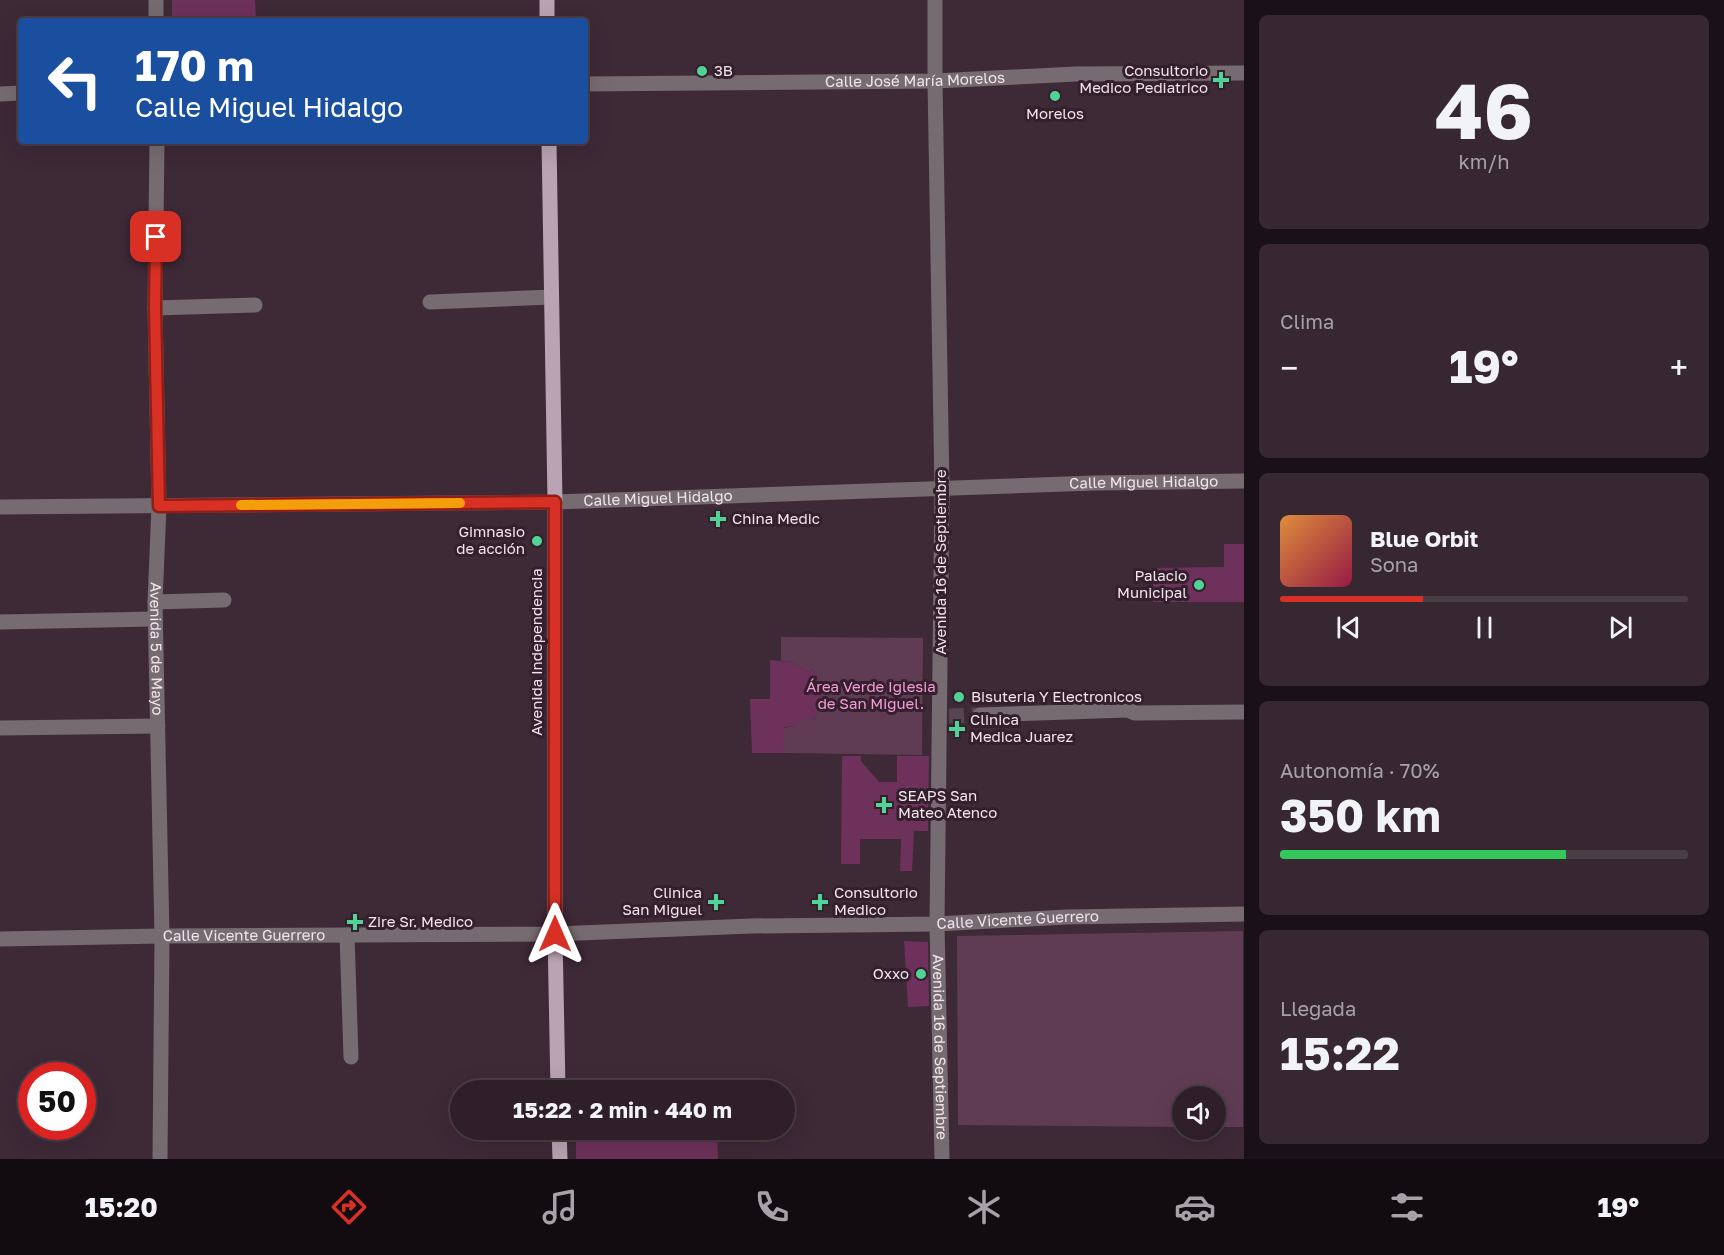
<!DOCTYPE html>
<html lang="es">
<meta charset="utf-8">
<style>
:root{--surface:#2e1f29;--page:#362731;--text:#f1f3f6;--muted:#a7a2a8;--line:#493d46;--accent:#d93025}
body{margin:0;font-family:"Golos Text",sans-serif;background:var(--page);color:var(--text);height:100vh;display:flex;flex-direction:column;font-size:22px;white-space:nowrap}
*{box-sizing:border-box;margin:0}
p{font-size:20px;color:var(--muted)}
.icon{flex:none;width:33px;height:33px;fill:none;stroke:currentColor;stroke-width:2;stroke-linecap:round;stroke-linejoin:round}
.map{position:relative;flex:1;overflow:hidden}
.side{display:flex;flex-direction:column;gap:15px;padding:15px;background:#191117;width:480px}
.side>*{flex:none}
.guide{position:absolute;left:18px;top:18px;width:570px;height:126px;border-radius:6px;box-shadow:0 6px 24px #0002,0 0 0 2px var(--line);background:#1a4fa0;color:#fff;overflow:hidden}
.fabs{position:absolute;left:1172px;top:1086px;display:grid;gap:12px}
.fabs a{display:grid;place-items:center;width:54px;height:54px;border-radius:50%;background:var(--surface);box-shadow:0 6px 24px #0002,0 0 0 2px var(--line);font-size:30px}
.speed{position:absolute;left:18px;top:1062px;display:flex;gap:12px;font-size:30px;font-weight:700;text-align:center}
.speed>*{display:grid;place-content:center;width:78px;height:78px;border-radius:50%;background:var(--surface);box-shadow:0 6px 24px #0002,0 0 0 2px var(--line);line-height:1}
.speed .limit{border:9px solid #d22;background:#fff;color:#111}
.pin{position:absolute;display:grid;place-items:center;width:51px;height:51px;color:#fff;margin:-26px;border-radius:12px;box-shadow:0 3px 9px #0006}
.me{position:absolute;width:66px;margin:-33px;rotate:0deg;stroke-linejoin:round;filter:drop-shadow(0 0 4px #0008)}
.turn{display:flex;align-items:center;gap:21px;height:126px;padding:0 18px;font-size:27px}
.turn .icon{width:78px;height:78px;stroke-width:2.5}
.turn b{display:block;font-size:42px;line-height:51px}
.big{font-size:45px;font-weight:700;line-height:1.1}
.side .tile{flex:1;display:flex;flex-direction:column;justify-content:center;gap:9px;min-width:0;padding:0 21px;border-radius:9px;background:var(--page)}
.side .dial{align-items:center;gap:0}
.dial b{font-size:78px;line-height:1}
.song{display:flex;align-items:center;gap:18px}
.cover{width:72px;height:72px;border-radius:9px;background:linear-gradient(135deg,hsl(30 70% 55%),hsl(340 70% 35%))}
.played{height:6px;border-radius:3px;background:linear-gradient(90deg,var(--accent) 35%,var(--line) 35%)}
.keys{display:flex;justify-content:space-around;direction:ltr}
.heat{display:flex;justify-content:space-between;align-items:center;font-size:33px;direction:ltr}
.charge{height:9px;border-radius:4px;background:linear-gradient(90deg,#34c759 70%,var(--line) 0)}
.trip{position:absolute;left:450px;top:1080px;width:345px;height:60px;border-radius:30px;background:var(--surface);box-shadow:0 6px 24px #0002,0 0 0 2px var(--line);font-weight:700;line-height:60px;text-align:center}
.menu{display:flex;height:96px;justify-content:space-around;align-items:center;background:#120c10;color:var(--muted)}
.menu .icon{width:42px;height:42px}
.menu .on{color:var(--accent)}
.menu b{font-size:27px;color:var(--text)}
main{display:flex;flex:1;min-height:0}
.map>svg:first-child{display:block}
.green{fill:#603c54}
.building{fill:#6d315b}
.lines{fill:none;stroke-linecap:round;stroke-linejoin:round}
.minor-tunnel{stroke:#594552;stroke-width:15;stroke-dasharray:15 8;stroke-linecap:butt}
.minor{stroke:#766b71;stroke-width:15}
.major{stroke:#baa3b2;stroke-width:15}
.route-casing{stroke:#8d1f18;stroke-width:15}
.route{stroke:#d93025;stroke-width:10}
.slow{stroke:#f59e0b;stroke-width:10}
.poi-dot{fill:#51d398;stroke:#341f2d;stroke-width:2}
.labels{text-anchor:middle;stroke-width:6;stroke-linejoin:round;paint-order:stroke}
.poi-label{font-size:15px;fill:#f2e4ec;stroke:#341f2d;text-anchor:start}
.street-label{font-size:15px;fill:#f2e4ec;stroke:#341f2d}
.park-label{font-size:15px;fill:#f79cd9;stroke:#341f2d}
</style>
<main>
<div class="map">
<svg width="1244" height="1159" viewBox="0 0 1244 1159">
<rect width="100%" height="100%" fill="#3e2937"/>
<path class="green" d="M781 637 923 638 922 755 784 753V745H772L783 728 794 726 809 716 814 720C823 700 824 688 813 669L808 672 791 662 781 661Z
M1243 931V1127H1215V1096H1182V1127L958 1125 957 936Z"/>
<path class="building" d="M172 0H255L256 21H172Z
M1224 544H1244V602H1153V568L1224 567Z
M770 660 791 662 808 672 813 669 820 682 821 704 814 720 810 717 794 726 784 727V753H752L750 699H770Z
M842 756H861V761L879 782H897V756H929L928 831H914L912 871H900L901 839H860V864H841Z
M904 941 928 942 929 1006 908 1007Z
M717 1137 718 1159H576V1139Z"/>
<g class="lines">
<path class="minor-tunnel" d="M949 716 980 715"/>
<g class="minor">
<path d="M156 0V21"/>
<path id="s1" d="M935 0V81L942 489 937 924 942 1159"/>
<path id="s2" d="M585 84 935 81 1076 74 1244 73"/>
<path d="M0 94 21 93"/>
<path id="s3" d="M157 141 155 308 159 506 155 602 162 936 160 1159"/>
<path d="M430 302 551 297"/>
<path d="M155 308 255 305"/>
<path id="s4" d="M0 507 555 502 1094 483 1244 481"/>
<path d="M155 602 224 600"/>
<path d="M0 622 155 619"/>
<path d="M980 715 1128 710 1135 713 1244 712"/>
<path d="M0 728 158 726"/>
<path d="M347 935 351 1057"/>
<path id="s5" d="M0 939 162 936 555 934 751 926 937 924 1066 917 1244 914"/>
</g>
<path class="major" d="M547 0V21
M549 141 555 502V934L558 1090
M559 1130 560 1159"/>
</g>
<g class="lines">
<defs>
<path id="route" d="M156 237 155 308 159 506 555 502V934"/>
</defs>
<use href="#route" class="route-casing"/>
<use href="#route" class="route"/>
<path class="slow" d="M241 505 460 503"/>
</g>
<g class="poi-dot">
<circle cx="702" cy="71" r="6"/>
<path d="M1218 71h6v6h6v6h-6v6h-6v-6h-6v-6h6z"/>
<circle cx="1055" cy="96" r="6"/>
<path d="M715 510h6v6h6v6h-6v6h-6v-6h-6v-6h6z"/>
<circle cx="537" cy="541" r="6"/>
<circle cx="1199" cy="585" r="6"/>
<circle cx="959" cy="697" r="6"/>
<path d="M954 720h6v6h6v6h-6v6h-6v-6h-6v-6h6z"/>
<path d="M881 796h6v6h6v6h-6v6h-6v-6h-6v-6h6z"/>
<path d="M713 893h6v6h6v6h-6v6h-6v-6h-6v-6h6z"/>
<path d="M817 893h6v6h6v6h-6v6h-6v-6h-6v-6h6z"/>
<path d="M352 913h6v6h6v6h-6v6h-6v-6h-6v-6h6z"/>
<circle cx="921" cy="974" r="6"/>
</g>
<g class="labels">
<g class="poi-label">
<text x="714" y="76">3B</text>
<text x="1208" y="76" text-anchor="end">Consultorio<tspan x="1208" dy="17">Medico Pediatrico</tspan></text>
<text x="1055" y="119" text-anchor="middle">Morelos</text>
<text x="732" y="524">China Medic</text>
<text x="525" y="537" text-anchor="end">Gimnasio<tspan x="525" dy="17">de acción</tspan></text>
<text x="1187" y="581" text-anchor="end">Palacio<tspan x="1187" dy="17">Municipal</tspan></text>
<text x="971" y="702">Bisuteria Y Electronicos</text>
<text x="970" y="725">Clinica<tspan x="970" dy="17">Medica Juarez</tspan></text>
<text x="898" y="801">SEAPS San<tspan x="898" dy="17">Mateo Atenco</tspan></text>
<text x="702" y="898" text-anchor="end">Clinica<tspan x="702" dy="17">San Miguel</tspan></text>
<text x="834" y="898">Consultorio<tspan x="834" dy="17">Medico</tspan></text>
<text x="368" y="927">Zire Sr. Medico</text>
<text x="909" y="979" text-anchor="end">Oxxo</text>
</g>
<g class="street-label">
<text dy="5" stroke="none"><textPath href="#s2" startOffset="330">Calle José María Morelos</textPath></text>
<text dy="5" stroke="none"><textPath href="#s4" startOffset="1144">Calle Miguel Hidalgo</textPath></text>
<text dy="5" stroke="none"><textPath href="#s4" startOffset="658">Calle Miguel Hidalgo</textPath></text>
<text transform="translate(941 562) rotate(-90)" y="5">Avenida 16 de Septiembre</text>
<text dy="5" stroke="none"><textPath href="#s3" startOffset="508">Avenida 5 de Mayo</textPath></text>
<text transform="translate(537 652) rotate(-90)" y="5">Avenida Independencia</text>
<text dy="5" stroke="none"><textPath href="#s5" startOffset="1018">Calle Vicente Guerrero</textPath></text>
<text dy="5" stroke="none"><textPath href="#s5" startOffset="244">Calle Vicente Guerrero</textPath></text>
<text dy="5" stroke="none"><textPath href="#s1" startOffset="1047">Avenida 16 de Septiembre</textPath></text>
</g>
<g class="park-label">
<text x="871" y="692">Área Verde Iglesia<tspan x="871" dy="17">de San Miguel.</tspan></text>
</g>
</g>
</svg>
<div class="fabs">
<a><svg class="icon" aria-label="sound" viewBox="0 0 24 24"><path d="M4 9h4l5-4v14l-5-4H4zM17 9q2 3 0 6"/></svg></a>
</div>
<div class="speed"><div class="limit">50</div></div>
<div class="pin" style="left:156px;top:237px;background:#d93025"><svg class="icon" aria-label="arrive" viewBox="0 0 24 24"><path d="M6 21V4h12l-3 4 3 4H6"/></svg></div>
<svg class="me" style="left:555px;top:934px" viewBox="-20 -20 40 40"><path d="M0-17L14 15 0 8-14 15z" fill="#d93025" stroke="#fff" stroke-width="4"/></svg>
<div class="trip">15:22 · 2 min · 440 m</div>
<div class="guide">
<div class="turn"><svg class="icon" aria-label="left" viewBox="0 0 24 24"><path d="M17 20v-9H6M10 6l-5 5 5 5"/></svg><div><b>170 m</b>Calle Miguel Hidalgo</div></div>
</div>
</div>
<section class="side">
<div class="tile dial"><b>46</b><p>km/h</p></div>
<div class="tile"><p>Clima</p>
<div class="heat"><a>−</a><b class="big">19°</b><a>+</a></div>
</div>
<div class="tile">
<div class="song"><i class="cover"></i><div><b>Blue Orbit</b><p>Sona</p></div></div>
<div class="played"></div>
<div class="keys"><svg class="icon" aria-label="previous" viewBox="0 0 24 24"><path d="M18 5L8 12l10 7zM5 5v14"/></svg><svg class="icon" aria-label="pause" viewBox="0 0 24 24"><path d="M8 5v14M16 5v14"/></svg><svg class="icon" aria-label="next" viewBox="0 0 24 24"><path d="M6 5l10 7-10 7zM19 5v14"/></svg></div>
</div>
<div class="tile"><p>Autonomía · 70%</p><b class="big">350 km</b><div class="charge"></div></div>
<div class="tile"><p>Llegada</p><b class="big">15:22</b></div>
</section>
</main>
<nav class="menu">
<b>15:20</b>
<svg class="icon on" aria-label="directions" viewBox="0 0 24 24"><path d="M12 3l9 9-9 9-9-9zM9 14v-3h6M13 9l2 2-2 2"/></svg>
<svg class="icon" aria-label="music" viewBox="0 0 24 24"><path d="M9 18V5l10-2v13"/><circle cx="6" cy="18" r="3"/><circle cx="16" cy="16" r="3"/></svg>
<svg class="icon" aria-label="phone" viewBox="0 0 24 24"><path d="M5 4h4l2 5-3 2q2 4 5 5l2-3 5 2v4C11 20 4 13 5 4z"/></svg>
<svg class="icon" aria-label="climate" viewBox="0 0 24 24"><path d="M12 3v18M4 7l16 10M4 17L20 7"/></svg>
<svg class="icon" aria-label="car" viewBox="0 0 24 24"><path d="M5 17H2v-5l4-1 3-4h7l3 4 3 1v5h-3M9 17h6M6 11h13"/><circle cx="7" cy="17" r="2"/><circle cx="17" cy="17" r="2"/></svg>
<svg class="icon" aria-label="filters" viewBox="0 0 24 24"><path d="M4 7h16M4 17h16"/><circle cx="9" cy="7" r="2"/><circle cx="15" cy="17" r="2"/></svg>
<b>19°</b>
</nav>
